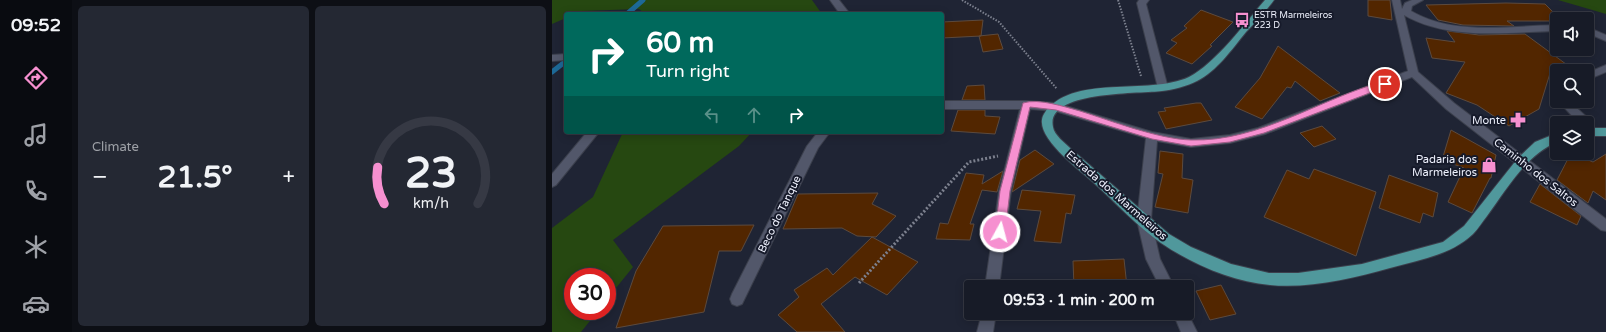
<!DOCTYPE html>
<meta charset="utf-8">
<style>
:root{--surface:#171b27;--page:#242833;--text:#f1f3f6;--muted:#9ea1a7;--line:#363944;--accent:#f690d0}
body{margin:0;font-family:"Varela Round",sans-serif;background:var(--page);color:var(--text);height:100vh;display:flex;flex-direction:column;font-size:15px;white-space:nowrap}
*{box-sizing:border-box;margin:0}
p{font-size:13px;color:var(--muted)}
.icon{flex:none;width:22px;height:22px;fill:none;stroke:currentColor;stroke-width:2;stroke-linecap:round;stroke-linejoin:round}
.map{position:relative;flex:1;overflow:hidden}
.panel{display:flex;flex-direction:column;gap:6px;padding:6px;background:#0d0f15;width:480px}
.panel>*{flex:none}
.hud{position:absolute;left:12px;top:12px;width:380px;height:122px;border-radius:4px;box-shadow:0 2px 10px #0003,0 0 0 1px var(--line);background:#00695c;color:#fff;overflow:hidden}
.controls{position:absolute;left:998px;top:12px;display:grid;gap:8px}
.controls a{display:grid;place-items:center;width:44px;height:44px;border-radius:4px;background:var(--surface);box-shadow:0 2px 10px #0003,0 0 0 1px var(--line);font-size:20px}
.speed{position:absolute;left:12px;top:268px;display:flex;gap:8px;font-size:20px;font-weight:700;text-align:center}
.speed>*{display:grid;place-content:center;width:52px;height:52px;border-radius:50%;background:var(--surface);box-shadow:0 2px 10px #0003,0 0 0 1px var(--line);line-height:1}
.speed .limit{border:6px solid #d22;background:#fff;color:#111}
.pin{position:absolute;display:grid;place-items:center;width:34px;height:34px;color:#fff;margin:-17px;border:2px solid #fff;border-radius:50%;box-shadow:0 1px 4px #0007}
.me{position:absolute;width:44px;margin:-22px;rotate:7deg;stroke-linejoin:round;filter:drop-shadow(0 0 3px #0008)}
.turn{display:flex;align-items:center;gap:14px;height:84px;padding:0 16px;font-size:18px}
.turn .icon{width:52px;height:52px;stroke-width:2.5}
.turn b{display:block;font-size:28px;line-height:34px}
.lanes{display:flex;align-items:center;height:38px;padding:0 16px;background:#0003;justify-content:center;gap:20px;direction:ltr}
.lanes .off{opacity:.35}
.big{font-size:30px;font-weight:700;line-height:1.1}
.panel .tile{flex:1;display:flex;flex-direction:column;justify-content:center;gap:6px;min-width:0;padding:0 14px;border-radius:6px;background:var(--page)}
.panel .dial{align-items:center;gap:0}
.dial svg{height:104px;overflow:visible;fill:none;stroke:var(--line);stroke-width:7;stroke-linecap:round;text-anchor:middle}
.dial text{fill:var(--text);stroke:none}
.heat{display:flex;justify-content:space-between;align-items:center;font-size:22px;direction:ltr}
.panel .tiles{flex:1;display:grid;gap:6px;grid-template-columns:repeat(2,1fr)}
.trip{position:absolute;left:412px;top:280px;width:230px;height:40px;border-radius:4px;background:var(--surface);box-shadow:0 2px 10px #0003,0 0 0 1px var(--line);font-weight:700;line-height:40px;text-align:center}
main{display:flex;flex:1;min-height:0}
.tabs{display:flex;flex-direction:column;width:72px;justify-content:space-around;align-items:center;background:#090b10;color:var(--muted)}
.tabs .icon{width:28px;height:28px}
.tabs .current{color:var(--accent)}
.tabs b{font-size:18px;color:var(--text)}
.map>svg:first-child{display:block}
.green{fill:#264811}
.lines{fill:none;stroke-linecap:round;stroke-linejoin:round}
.stream{stroke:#1d6997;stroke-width:5}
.building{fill:#522600;stroke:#5c4a3e}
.minor-casing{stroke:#3b3f4c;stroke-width:2}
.major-casing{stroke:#3b3f4c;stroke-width:2}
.path-far1{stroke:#7c808e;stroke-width:2;stroke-dasharray:1.5 1.5;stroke-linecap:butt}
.path{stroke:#7c808e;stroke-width:3;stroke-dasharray:2 2;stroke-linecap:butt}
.minor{fill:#52576a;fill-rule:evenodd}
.major{fill:#50989c;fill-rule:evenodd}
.route{fill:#f690d0;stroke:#a05e87}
.labels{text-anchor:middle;stroke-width:4;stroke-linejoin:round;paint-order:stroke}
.far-poi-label{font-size:9px;fill:#edf0fc;stroke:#161a2a;text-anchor:start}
.poi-label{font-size:11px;fill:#edf0fc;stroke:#161a2a;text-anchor:end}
.street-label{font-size:11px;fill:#edf0fc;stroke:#161a2a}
</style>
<main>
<nav class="tabs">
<b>09:52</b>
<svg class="icon current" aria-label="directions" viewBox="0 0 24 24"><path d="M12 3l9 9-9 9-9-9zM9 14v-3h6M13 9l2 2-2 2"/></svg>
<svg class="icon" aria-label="music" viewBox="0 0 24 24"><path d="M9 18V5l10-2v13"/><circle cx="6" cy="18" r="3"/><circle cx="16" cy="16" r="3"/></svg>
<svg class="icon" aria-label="phone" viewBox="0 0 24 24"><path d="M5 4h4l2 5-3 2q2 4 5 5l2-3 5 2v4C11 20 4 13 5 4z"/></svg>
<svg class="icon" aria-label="climate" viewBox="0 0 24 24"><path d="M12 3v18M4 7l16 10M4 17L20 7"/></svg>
<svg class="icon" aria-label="car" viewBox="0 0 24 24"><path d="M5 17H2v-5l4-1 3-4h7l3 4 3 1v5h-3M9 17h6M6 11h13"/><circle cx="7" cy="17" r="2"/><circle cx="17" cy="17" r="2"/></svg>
</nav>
<section class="panel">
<div class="tiles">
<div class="tile"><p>Climate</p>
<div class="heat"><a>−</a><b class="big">21.5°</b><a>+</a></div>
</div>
<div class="tile dial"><svg viewBox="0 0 100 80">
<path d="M14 69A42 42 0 1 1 86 69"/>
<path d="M14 69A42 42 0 0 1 9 41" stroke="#f690d0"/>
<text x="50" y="56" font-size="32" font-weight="700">23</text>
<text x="50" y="72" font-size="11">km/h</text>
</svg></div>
</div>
</section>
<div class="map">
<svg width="1054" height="332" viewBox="0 0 1054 332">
<rect width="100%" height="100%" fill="#1f2434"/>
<path class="green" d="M0 0H260L270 14H93L87 9 30 11 24 14H14V18L0 24Z
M1006 0H1054V14Z
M71 132H200L187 146 61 240 81 267 55 299V277H21V311H46L29 332H0V228L41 197Z"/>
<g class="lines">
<path class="stream" d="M75 14 91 0
M0 72 14 61"/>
</g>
<path class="building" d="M816 0H838L840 20 816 16Z
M954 3 993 4 1008 19H1005V21H955L962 26 911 25 886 20 874 5Z
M649 10 681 22 658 45 660 46 640 64 614 53 625 43 619 40 635 28 632 26Z
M431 20 429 36 390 38V22Z
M895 31 927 35 973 34 1018 67 999 70 987 109 957 126 925 105 894 93 913 62 880 58 874 38 903 42Z
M446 34 451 49 431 52 427 36Z
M726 46 788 93 768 101 743 81 739 88 735 87 710 119 683 107 708 78Z
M432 85 433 100H410L415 86Z
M644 103H649L660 120 614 129 606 112 614 111 612 108Z
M406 110H433V116L448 117 443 134 399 131Z
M770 126 784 139 762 147 748 133Z
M899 130 944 155 939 178H938L920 213 896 202 912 168 890 160Z
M483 150 502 164 460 192 468 160Z
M608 151 631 154 630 178 641 180 636 213 603 207 611 174 606 173Z
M1019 153 1041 162 1054 154V200L1041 191 1036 203 1005 180Z
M762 169 824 192 804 256 712 217 735 170 757 179Z
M451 171 445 192 430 190 418 224H422L418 240 384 239 388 223 396 224 414 173 432 175 430 184Z
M837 175 886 193 881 217 871 213 868 223 827 208Z
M988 184 1029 216 1025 225 978 202Z
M470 190 523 195 519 214 514 213 509 243 482 241 489 211 465 209Z
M326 193 320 204 344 216 324 237 305 236 290 228 231 229 246 194Z
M202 225 189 251H167L152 312 64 328 84 271 111 226Z
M320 237 366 262 335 295 303 277 269 304 293 332H245L226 315 247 297 242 290 275 268 281 275Z
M572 259 575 287H522L521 261Z
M669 285 684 314 658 320 644 291Z"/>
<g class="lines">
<defs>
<path id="minor" d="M278 0H287L298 14H288Z
M587 0H597L594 4 616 88 615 90H607L606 88 585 3Z
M840 0H848L850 9 853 3 860 0H871L860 6 859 11C901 36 958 26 1005 25V31C955 32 897 41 852 15L866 72 902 103 1054 219V231L1049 230 894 109 860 77 713 134 678 143 639 147 605 141 599 220 608 259 622 287H608L594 259 585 220 594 138 503 111 478 109 459 191 447 287H433L447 191 468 109H390V101H474L504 103 600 132 639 139 678 135 706 128 856 71Z
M1035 27 1054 35V41L1035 33Z
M14 54V60L0 61V55Z
M1054 65V72L1035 80V73Z
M1005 100 1017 101 1038 120 1040 123 1038 126 1035 127V123H1027Z
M35 132H47L4 185 0 187V174Z
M266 132H278L266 148 190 304 185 306 180 304 178 299 180 294 255 146Z
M635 312 645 332H629L621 313Z
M430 313H444L441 332H425Z"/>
<path id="major" d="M713 0H722C714 11 704 22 694 32 680 49 665 71 645 81 636 86 620 90 610 91 589 94 493 90 501 127 502 135 513 143 518 148L617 234 639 247 679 264 717 273H746L810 264 891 242 912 226 966 158 983 142 1005 133V142C973 156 955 189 935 216 930 222 926 229 921 234 899 255 867 260 838 268 802 278 756 289 718 285 681 282 640 264 609 243 587 228 562 201 542 183 528 170 479 135 492 114 518 73 597 96 637 77 663 64 694 22 713 0Z
M1035 128H1054V136H1035Z"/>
</defs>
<use href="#minor" class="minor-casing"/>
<use href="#major" class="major-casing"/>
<path class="path-far1" d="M410 0 447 22 505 89
M566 0 589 76"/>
<path class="path" d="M307 283 417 162 446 156"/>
<use href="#minor" class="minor"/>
<use href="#major" class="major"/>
</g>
<path class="route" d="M833 81 837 84 836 86 712 133 678 142 639 146 600 139 504 110 478 107 458 191 453 232 448 236 443 232 448 191 471 103C487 98 513 107 528 111 560 121 606 139 639 140 708 142 769 98 833 81Z"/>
<defs>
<symbol id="bus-bare" viewBox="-9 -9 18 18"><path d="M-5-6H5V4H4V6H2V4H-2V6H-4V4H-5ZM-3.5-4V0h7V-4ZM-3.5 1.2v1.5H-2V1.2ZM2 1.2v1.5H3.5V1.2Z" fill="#f690d0" stroke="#161a2a" stroke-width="2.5" paint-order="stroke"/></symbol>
<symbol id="pharmacy-bare" viewBox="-9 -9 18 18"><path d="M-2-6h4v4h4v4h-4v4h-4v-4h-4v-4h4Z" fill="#f690d0" stroke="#161a2a" stroke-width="2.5" paint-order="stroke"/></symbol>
<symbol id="shop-bare" viewBox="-9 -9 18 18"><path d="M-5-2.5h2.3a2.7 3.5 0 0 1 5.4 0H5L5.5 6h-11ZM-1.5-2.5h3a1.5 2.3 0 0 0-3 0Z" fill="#f690d0" stroke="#161a2a" stroke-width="2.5" paint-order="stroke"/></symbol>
</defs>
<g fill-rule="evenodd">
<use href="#bus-bare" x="679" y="9" width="22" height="22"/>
<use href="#pharmacy-bare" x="955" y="109" width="22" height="22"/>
<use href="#shop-bare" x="926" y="154" width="22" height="22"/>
</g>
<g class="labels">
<g class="far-poi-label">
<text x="702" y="18">ESTR Marmeleiros<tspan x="702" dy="10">223 D</tspan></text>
</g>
<g class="poi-label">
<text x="954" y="124">Monte</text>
<text x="925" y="163">Padaria dos<tspan x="925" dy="13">Marmeleiros</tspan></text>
</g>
<g class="street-label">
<text transform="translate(984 172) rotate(38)" y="4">Caminho dos Saltos</text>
<text transform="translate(565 195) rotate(41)" y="4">Estrada dos Marmeleiros</text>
<text transform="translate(227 214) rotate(-64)" y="4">Beco do Tanque</text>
</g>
</g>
</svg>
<div class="controls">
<a><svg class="icon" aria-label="sound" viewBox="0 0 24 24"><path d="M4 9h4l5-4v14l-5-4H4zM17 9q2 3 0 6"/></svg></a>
<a><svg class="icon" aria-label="search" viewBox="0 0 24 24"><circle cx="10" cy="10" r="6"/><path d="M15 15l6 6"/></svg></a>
<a><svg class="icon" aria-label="layers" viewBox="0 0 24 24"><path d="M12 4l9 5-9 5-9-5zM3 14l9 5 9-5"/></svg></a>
</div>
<div class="speed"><div class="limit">30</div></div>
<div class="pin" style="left:833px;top:84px;background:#d93025"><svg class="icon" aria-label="arrive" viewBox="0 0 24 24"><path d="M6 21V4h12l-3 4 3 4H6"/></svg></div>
<svg class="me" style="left:448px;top:232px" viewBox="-20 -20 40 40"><circle r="17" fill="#f690d0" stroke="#fff" stroke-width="3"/><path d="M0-11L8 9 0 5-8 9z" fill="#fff"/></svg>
<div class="trip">09:53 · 1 min · 200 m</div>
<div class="hud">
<div class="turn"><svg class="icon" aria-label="right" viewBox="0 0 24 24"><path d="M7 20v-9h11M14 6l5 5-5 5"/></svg><div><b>60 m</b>Turn right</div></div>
<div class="lanes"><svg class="icon off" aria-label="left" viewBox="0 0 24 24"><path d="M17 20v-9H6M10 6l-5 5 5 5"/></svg><svg class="icon off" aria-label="ahead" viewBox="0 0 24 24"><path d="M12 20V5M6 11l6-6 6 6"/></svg><svg class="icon" aria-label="right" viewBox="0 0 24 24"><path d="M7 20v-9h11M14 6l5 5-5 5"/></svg></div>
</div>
</div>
</main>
